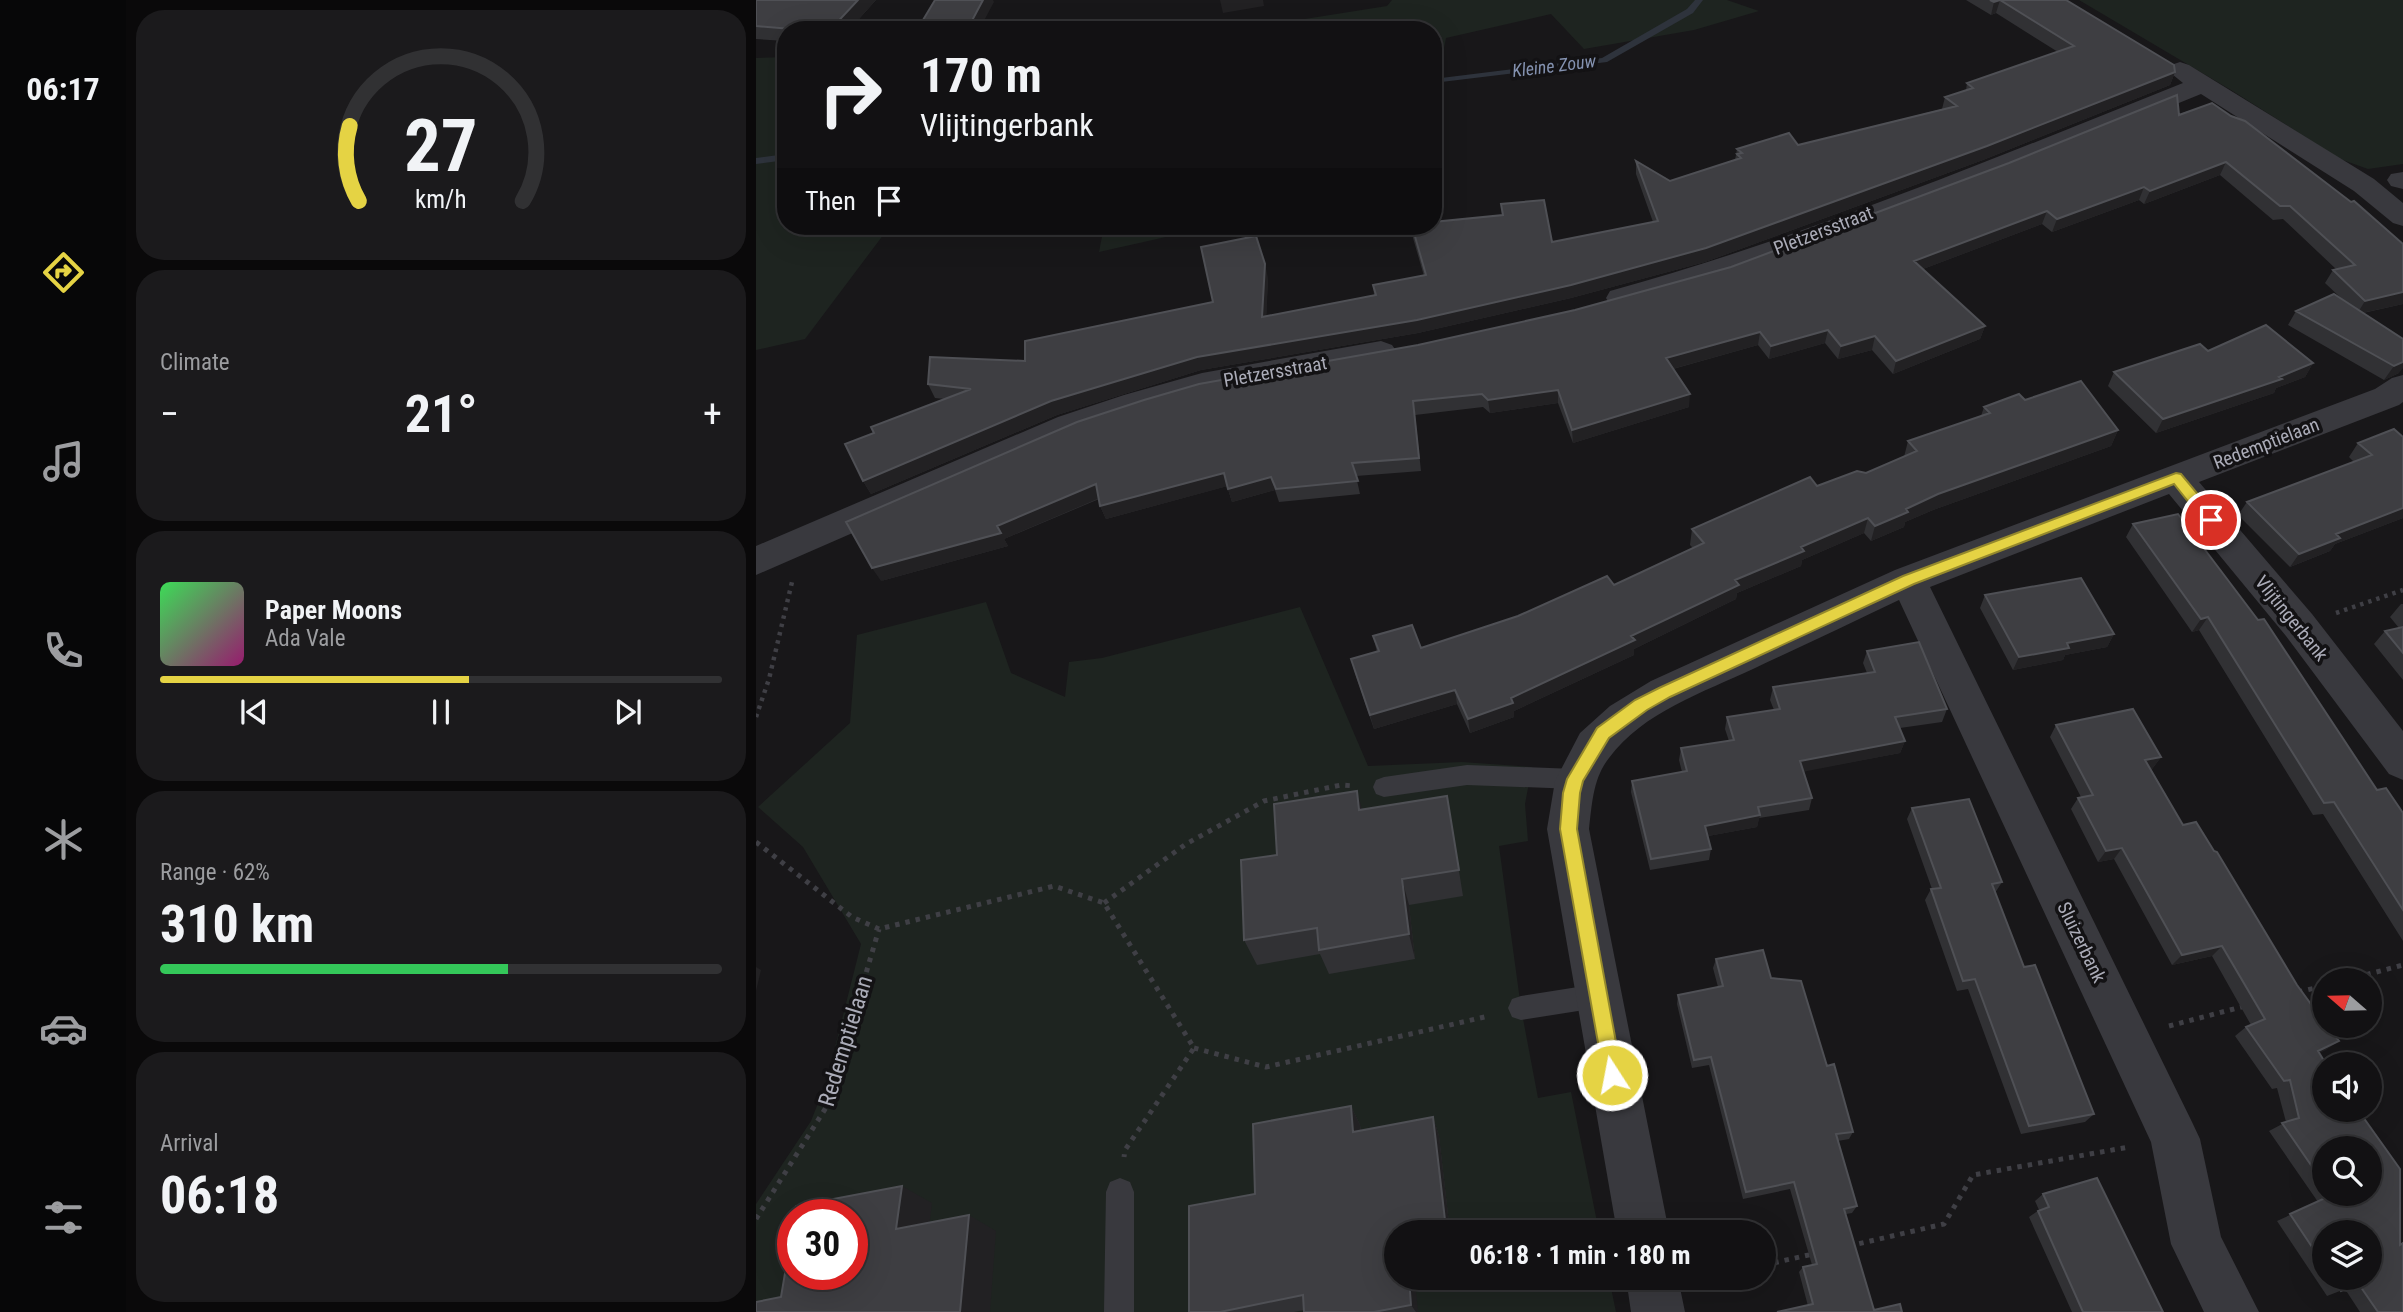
<!DOCTYPE html>
<meta charset="utf-8">
<style>
:root{--surface:#121113;--page:#1b1a1c;--text:#f1f3f6;--muted:#9c9da0;--line:#313133;--accent:#e5d344}
body{margin:0;font-family:"Roboto Condensed",sans-serif;background:var(--page);color:var(--text);height:100vh;display:flex;flex-direction:column;font-size:26px;white-space:nowrap}
*{box-sizing:border-box;margin:0}
p{font-size:23px;color:var(--muted)}
.icon{flex:none;width:38px;height:38px;fill:none;stroke:currentColor;stroke-width:2;stroke-linecap:round;stroke-linejoin:round}
.map{position:relative;flex:1;overflow:hidden}
.sheet{display:flex;flex-direction:column;gap:10px;padding:10px;background:#0a090a;width:630px}
.sheet>*{flex:none}
.guide{position:absolute;left:21px;top:21px;width:665px;height:214px;border-radius:28px;box-shadow:0 7px 28px #0002,0 0 0 2px var(--line);background:#121113;color:var(--text);overflow:hidden}
.needle{width:46px;rotate:290deg}
.buttons{position:absolute;left:1556px;top:968px;display:grid;gap:14px}
.buttons a{display:grid;place-items:center;width:70px;height:70px;border-radius:50%;background:var(--surface);box-shadow:0 7px 28px #0002,0 0 0 2px var(--line);font-size:35px}
.speed{position:absolute;left:21px;top:1199px;display:flex;gap:14px;font-size:35px;font-weight:700;text-align:center}
.speed>*{display:grid;place-content:center;width:91px;height:91px;border-radius:50%;background:var(--surface);box-shadow:0 7px 28px #0002,0 0 0 2px var(--line);line-height:1}
.speed .limit{border:10px solid #d22;background:#fff;color:#111}
.pin{position:absolute;display:grid;place-items:center;width:60px;height:60px;color:#fff;margin:-30px;border:4px solid #fff;border-radius:50%;box-shadow:0 2px 7px #0007}
.me{position:absolute;width:77px;margin:-38px;rotate:349deg;stroke-linejoin:round;filter:drop-shadow(0 0 5px #0008)}
.turn{display:flex;align-items:center;gap:24px;height:147px;padding:0 28px;font-size:32px}
.turn .icon{width:91px;height:91px;stroke-width:2.5}
.turn b{display:block;font-size:49px;line-height:60px}
.then{display:flex;align-items:center;height:66px;padding:0 28px;background:#0003;gap:14px;font-size:26px}
.big{font-size:52px;font-weight:700;line-height:1.1}
.sheet .tile{flex:1;display:flex;flex-direction:column;justify-content:center;gap:10px;min-width:0;padding:0 24px;border-radius:28px;background:var(--page)}
.sheet .dial{align-items:center;gap:0}
.dial svg{height:182px;overflow:visible;fill:none;stroke:var(--line);stroke-width:7;stroke-linecap:round;text-anchor:middle}
.dial text{fill:var(--text);stroke:none}
.song{display:flex;align-items:center;gap:21px}
.cover{width:84px;height:84px;border-radius:10px;background:linear-gradient(135deg,hsl(130 70% 55%),hsl(320 70% 35%))}
.played{height:7px;border-radius:4px;background:linear-gradient(90deg,var(--accent) 55%,var(--line) 55%)}
.keys{display:flex;justify-content:space-around;direction:ltr}
.heat{display:flex;justify-content:space-between;align-items:center;font-size:38px;direction:ltr}
.charge{height:10px;border-radius:5px;background:linear-gradient(90deg,#34c759 62%,var(--line) 0)}
.trip{position:absolute;left:628px;top:1220px;width:392px;height:70px;border-radius:35px;background:var(--surface);box-shadow:0 7px 28px #0002,0 0 0 2px var(--line);font-weight:700;line-height:70px;text-align:center}
main{display:flex;flex:1;min-height:0}
.menu{display:flex;flex-direction:column;width:126px;justify-content:space-around;align-items:center;background:#070708;color:var(--muted)}
.menu .icon{width:49px;height:49px}
.menu .selected{color:var(--accent)}
.menu b{font-size:32px;color:var(--text)}
.map>svg:first-child{display:block}
.green{fill:#1e2420;fill-rule:evenodd}
.lines{fill:none;stroke-linecap:round;stroke-linejoin:round}
.stream{fill:#2e333c;fill-rule:evenodd}
.path-far1{stroke:#3f3f45;stroke-width:4.5;stroke-dasharray:3.5 5;stroke-linecap:butt}
.path{stroke:#3f3f45;stroke-width:5;stroke-dasharray:4.5 6;stroke-linecap:butt}
.service{fill:#39393e;fill-rule:evenodd}
.minor{fill:#39393e;fill-rule:evenodd}
.wall{fill:#313134;fill-rule:evenodd}
.shaded-wall{fill:#222123}
.building{fill:#3e3e42;stroke:#4f5055;stroke-width:2}
.route{fill:#e5d344;stroke:#95892c;stroke-width:2}
.labels{text-anchor:middle;stroke-width:7;stroke-linejoin:round;paint-order:stroke}
.far-water-label{font-size:18px;font-style:italic;fill:#8492b0;stroke:#131214}
.street-label{font-size:19px;fill:#abacb8;stroke:#131214}
.near-street-label{font-size:23px;fill:#abacb8;stroke:#131214}
</style>
<main>
<nav class="menu">
<b>06:17</b>
<svg class="icon selected" aria-label="directions" viewBox="0 0 24 24"><path d="M12 3l9 9-9 9-9-9zM9 14v-3h6M13 9l2 2-2 2"/></svg>
<svg class="icon" aria-label="music" viewBox="0 0 24 24"><path d="M9 18V5l10-2v13"/><circle cx="6" cy="18" r="3"/><circle cx="16" cy="16" r="3"/></svg>
<svg class="icon" aria-label="phone" viewBox="0 0 24 24"><path d="M5 4h4l2 5-3 2q2 4 5 5l2-3 5 2v4C11 20 4 13 5 4z"/></svg>
<svg class="icon" aria-label="climate" viewBox="0 0 24 24"><path d="M12 3v18M4 7l16 10M4 17L20 7"/></svg>
<svg class="icon" aria-label="car" viewBox="0 0 24 24"><path d="M5 17H2v-5l4-1 3-4h7l3 4 3 1v5h-3M9 17h6M6 11h13"/><circle cx="7" cy="17" r="2"/><circle cx="17" cy="17" r="2"/></svg>
<svg class="icon" aria-label="filters" viewBox="0 0 24 24"><path d="M4 7h16M4 17h16"/><circle cx="9" cy="7" r="2"/><circle cx="15" cy="17" r="2"/></svg>
</nav>
<section class="sheet">
<div class="tile dial"><svg viewBox="0 0 100 80">
<path d="M14 69A42 42 0 1 1 86 69"/>
<path d="M14 69A42 42 0 0 1 10 36" stroke="#e5d344"/>
<text x="50" y="56" font-size="32" font-weight="700">27</text>
<text x="50" y="72" font-size="11">km/h</text>
</svg></div>
<div class="tile"><p>Climate</p>
<div class="heat"><a>−</a><b class="big">21°</b><a>+</a></div>
</div>
<div class="tile">
<div class="song"><i class="cover"></i><div><b>Paper Moons</b><p>Ada Vale</p></div></div>
<div class="played"></div>
<div class="keys"><svg class="icon" aria-label="previous" viewBox="0 0 24 24"><path d="M18 5L8 12l10 7zM5 5v14"/></svg><svg class="icon" aria-label="pause" viewBox="0 0 24 24"><path d="M8 5v14M16 5v14"/></svg><svg class="icon" aria-label="next" viewBox="0 0 24 24"><path d="M6 5l10 7-10 7zM19 5v14"/></svg></div>
</div>
<div class="tile"><p>Range · 62%</p><b class="big">310 km</b><div class="charge"></div></div>
<div class="tile"><p>Arrival</p><b class="big">06:18</b></div>
</section>
<div class="map">
<svg width="1647" height="1312" viewBox="0 0 1647 1312">
<rect width="100%" height="100%" fill="#181719"/>
<path class="green" d="M636 0H971L1003 11 938 30 828 49 795 14 690 38 677 104V30H480L631 6Z
M1323 0H1647V164L1612 169 1584 159 1475 90Z
M30 57V226H134L49 339 0 350V58Z
M348 226H459L343 252Z
M230 602 255 673 309 697 313 662 346 658 544 607 612 766 706 762 776 767 769 804 772 841 743 846 765 1008 782 1098 815 1092 843 1232H640V1278H853L860 1312H0V1204L55 1121 70 1083 105 944 47 847 2 807 94 723 101 635ZM37 1214H96V1274H37Z"/>
<g class="lines">
<path class="stream" d="M939 0H947L937 13 851 62 677 83V79L846 58 931 9Z
M30 154V160L0 164V158Z"/>
<path class="path-far1" d="M1580 613 1647 590
M0 717 13 679 36 582"/>
<path class="path" d="M0 842 96 917 123 929 298 886 348 903 438 1048 369 1150 368 1157
M348 903 430 844 508 801 585 785 599 786
M1590 980 1647 965
M1542 992 1568 986
M1413 1026 1489 1006
M438 1048 510 1067 733 1016
M0 1219 71 1106 123 929
M1093 1246 1188 1224 1217 1175 1373 1147
M1008 1265 1057 1254"/>
<path class="service" d="M711 765 819 769 827 772 830 779 827 786 819 789 711 785 628 797 620 794 617 787 620 780 628 777Z
M841 984 850 987 854 996 850 1005 841 1008 765 1020 756 1017 752 1008 756 999 765 996Z
M364 1178 374 1182 378 1192V1312H348L350 1192 354 1182Z"/>
<path class="minor" d="M1424 62 1433 65 1618 179 1647 203V226L1637 223 1598 191 1445 94 1248 174 972 278 865 308 854 305 850 298 854 291C1050 237 1239 158 1427 83L1411 70 1415 65Z
M1647 172V189L1635 186 1631 180 1635 174Z
M625 341 636 345 641 352 636 359 447 395 326 433 0 575V546L302 417 368 395 446 373Z
M1647 375V402L1643 405 1443 482 1556 614 1647 731V780L1633 774 1530 636 1413 494 1174 587 1436 1122 1444 1139 1465 1237 1503 1312H1448L1415 1244 1395 1142 1143 600C1095 623 1046 646 997 669 948 692 887 712 853 758 837 778 836 804 833 829L913 1232H861L791 829 799 781 824 733 854 706 895 681 1139 570 1619 389 1636 378Z
M870 1278H922L929 1312H875Z"/>
</g>
<path class="wall" d="M0 0H120L93 30H30V41L0 39Z
M1210 0H1310L1419 72 1414 85 1227 160 949 262 815 298 662 333 445 370 301 415 115 494 107 481 118 433 189 399 179 398 172 384 269 361 457 302 512 278 510 316 618 295 617 285 668 276 657 238 656 226 746 215 745 204 796 242 897 222 880 174V161L914 181 979 160 981 149 1042 145 1186 109 1189 97 1210 90 1211 83 1302 52 1240 13 1235 15Z
M1456 103 1647 304 1607 313 1643 373 1628 380 1532 325 1540 311 1586 299 1569 283 1577 270 1580 269 1527 219 1517 220 1464 175 1388 204 1383 200 1296 232 1286 224 1167 269 1229 326 1224 339 1137 374 1116 350 1082 359 1069 343 1013 359 1002 345 917 369 933 407 817 443 802 403 734 413 727 407 659 415 665 471 600 476 604 494 523 502 519 490 476 502 471 486 350 519 344 506 343 499 248 539 252 546 125 581 662 345 819 310 975 267Z
M1452 351 1557 363 1549 377 1520 388 1518 393 1400 433 1352 386 1358 372Z
M1269 400 1362 430 1355 446 1177 510 1149 522 1148 527 1115 541 1108 533 1046 560 1045 566 981 593 980 599 878 649V655L758 711V717L714 733 701 704 618 729 599 673 595 659 621 652 617 636 665 648 858 585 937 548 934 545 936 529 1061 486 1110 473 1148 457 1152 441 1225 416 1228 407Z
M1647 437V518L1579 544 1574 551 1534 567 1482 515 1491 502 1598 462 1593 457 1602 443Z
M1377 524 1621 790 1647 813V941L1567 814 1557 815 1443 630 1436 632 1370 537Z
M1229 595 1358 634 1351 647 1309 655 1307 660 1257 670 1224 608Z
M1645 604H1647V680L1618 644 1629 631 1643 628 1634 617Z
M1111 651 1191 709 1186 722 1144 728 1149 741 1144 753 1047 771 1056 798 1053 810 1003 818 1001 827 952 836 955 849 953 860 894 870 875 792 876 781 926 772 923 760 925 748 973 741 969 729 971 717 1018 710 1014 700 1017 687 1111 673 1107 663Z
M1300 725 1405 757 1396 769H1395L1427 825 1541 985 1583 1041 1563 1053 1644 1244 1647 1242V1312H1604L1589 1289 1571 1296 1521 1221 1562 1202 1513 1131 1530 1122 1521 1088 1516 1089 1479 1036 1490 1027 1495 1025 1456 956 1416 965 1358 859 1342 862 1315 809 1322 798 1325 797 1294 737ZM1568 1148 1614 1194H1568ZM1568 1232 1614 1278H1568Z
M691 796 707 896 653 905 659 959 573 974 564 954 501 965 488 940 521 855 607 809Z
M1156 808 1246 882 1239 893 1268 967 1338 1114 1329 1122 1265 1134 1212 989 1201 991 1169 900 1175 889H1176L1151 819Z
M960 959 1015 978 1071 1066 1097 1132 1093 1139 1082 1141 1101 1206 1096 1213 1090 1214 1118 1310 1146 1312 1052 1306 1043 1272 1047 1267 1056 1265 1034 1189 987 1199 953 1065 936 1068 921 1004 922 995 962 987 957 968Z
M595 1106 604 1125 605 1131 677 1117 683 1136 694 1232H640L662 1312H548V1310L538 1312H433L499 1194Z
M1287 1194 1407 1312H1316L1273 1217 1283 1210 1279 1201Z"/>
<path class="shaded-wall" d="M102 0H120L93 30H74Z
M227 0H237L238 2 223 30H211Z
M464 0H507L508 6 467 13Z
M1244 0 1240 13 1235 15 1238 2Z
M1419 72 1414 85 1227 160 949 262 815 298 662 333 445 370 301 415 115 494 107 481 295 401 441 357Z
M1470 162 1464 175 1388 204 1394 191Z
M1388 187 1383 200 1296 232 1301 219Z
M1291 211 1286 224 1154 274 1158 261Z
M509 264 512 278 510 330 506 317Z
M1647 292V304L1601 314 1609 301Z
M1229 326 1224 339 1137 374 1140 361Z
M1072 330 1069 343 1013 359 1015 346Z
M1004 332 1002 345 909 371 910 358Z
M1119 336 1116 350 1082 359 1085 346Z
M1647 362V368L1643 373 1628 380 1638 366Z
M1557 363 1549 377 1520 388 1518 393 1400 433 1407 419Z
M802 390V403L734 413 732 400Z
M934 394 933 407 817 443 816 430Z
M1362 430 1355 446 1177 510 1149 522 1148 527 1115 541 1119 526 1150 509 1182 494Z
M468 473 472 486 350 519 344 506Z
M515 477 519 490 476 502 472 489Z
M340 484 346 497 248 539 241 526Z
M1647 508V518L1579 544 1574 551 1534 567 1543 554 1580 534Z
M1112 518 1108 533 1046 560 1045 566 981 593 980 599 878 649V655L758 711V717L714 733 712 719 875 636 979 580 1045 547Z
M245 533 252 546 125 581 116 568Z
M1452 617 1443 630 1436 632 1445 619Z
M1358 634 1351 647 1309 655 1307 660 1257 670 1263 657 1311 643Z
M699 690 701 704 618 729 614 715Z
M1149 741 1144 753 1041 773 1044 761Z
M1405 757 1396 769 1381 772 1389 760Z
M601 791 609 819 603 810Z
M1004 815 1001 827 947 837 949 826Z
M1366 848 1358 859 1342 862 1350 851Z
M646 879 653 905 659 959 653 934Z
M1466 946 1456 956 1416 965 1426 955Z
M0 967 5 970 0 991Z
M1583 1041 1570 1050 1549 1060 1562 1051Z
M595 1106 604 1125 607 1151 597 1132Z
M677 1117 683 1136 694 1232H693L689 1220Z
M146 1186 176 1203 171 1244 140 1229Z
M213 1215 240 1231 234 1312H204Z
M653 1278H659L662 1312H660L655 1305Z"/>
<path class="building" d="M0 0H102L74 30H47L0 26Z
M179 0H227L211 30H161Z
M1234 0H1310L1418 65 1419 72 1231 146 950 248 815 285 661 320 441 357 295 401 107 481 89 444 118 433 115 427 215 389 172 384 174 357 269 361V341L457 302 445 247 500 236 509 264 506 317 620 295 617 285 670 275 656 226H677V222L747 215 745 204 788 200 796 242 902 221 880 161 914 181 985 158 981 154 986 153 981 149 1033 133 1042 145 1201 106 1189 97 1217 88 1211 83 1318 46 1244 0 1238 2Z
M1421 95 1423 115 1456 103 1475 116 1489 121 1595 202 1598 201 1647 244V292L1609 301 1577 270 1599 265 1534 206H1524L1470 162 1394 191 1388 187 1301 219 1291 211 1158 261 1229 326 1140 361 1119 336 1085 346 1072 330 1015 346 1004 332 910 358 934 394 816 430 802 390 732 400 726 394 657 401 663 458 596 463 602 481 520 489 515 477 472 489 468 473 344 506 340 484 241 526 245 533 116 568 90 522 321 422 388 400 443 384 662 345 819 310 975 267 1253 163Z
M1578 294 1647 339V362L1638 366 1540 311Z
M1510 325 1557 363 1523 377 1526 379 1407 419 1358 372 1444 344 1452 351Z
M1325 381 1362 430 1182 494 1150 509 1152 512 1119 526 1112 518 1045 547 1048 551 979 580 983 585 875 636 879 640 755 698 757 703 712 719 699 690 614 715 595 659 623 651 617 636 656 625 665 648 762 616 851 576 858 585 948 543 936 529 1054 477 1061 486 1101 471 1110 473 1161 451 1152 441 1234 413 1228 407 1263 394 1269 400Z
M1638 429 1647 437V508L1580 534 1584 538 1543 554 1491 502 1616 455 1602 443Z
M1422 514 1502 620 1508 619 1621 790 1630 788 1647 813V910L1578 802 1568 803 1452 617 1445 619 1377 524Z
M1325 578 1358 634 1311 643 1313 648 1263 657 1229 595Z
M1647 627V653L1629 631Z
M1163 642 1191 709 1139 717 1149 741 1044 761 1056 798 1002 807 1004 815 949 826 955 849 895 859 876 781 931 771 925 748 978 740 971 717 1024 709 1017 687 1119 672 1111 651Z
M1377 709 1405 757 1389 760 1427 825 1440 822 1458 851 1461 852 1541 985 1568 1022V1026H1571L1583 1041 1562 1051 1570 1064H1568V1110H1602L1644 1169V1245L1647 1243V1312H1622L1602 1283 1585 1291 1576 1278H1614V1232H1568V1265L1534 1214 1576 1195 1574 1194H1614V1148H1568V1184L1526 1123 1543 1118 1534 1080 1528 1081 1490 1027 1509 1019 1466 946 1426 955 1366 848 1350 851 1322 798 1337 795 1300 725Z
M601 791 603 810 691 796 703 870 646 879 653 934 563 950 561 928 488 940 485 860 521 855 518 804Z
M1213 799 1246 882 1236 884 1268 967 1279 965 1338 1114 1273 1126 1219 979 1207 981 1175 889 1185 888 1156 808Z
M1007 950 1015 978 1045 981 1071 1066 1078 1064 1097 1132 1080 1134 1101 1206 1088 1209 1118 1310 1144 1304 1146 1312H1021L1057 1304 1047 1267 1061 1264 1038 1182 990 1192 955 1057 938 1060 922 995 967 986 960 959Z
M595 1106 597 1132 677 1117 689 1220 648 1229V1232H640V1278H653L655 1305 618 1312H548L547 1295 464 1312H433V1206L499 1194 497 1124Z
M1341 1178 1407 1312H1327L1282 1211 1293 1207 1287 1194Z
M146 1186 140 1229 213 1215 204 1312H0V1302L25 1297 37 1226V1274H96V1214H39L40 1206Z"/>
<path class="route" d="M1420 473 1425 474 1460 516 1463 520 1460 524H1450L1418 484 1158 584 914 697 891 710 853 738 827 781 824 793 821 829 866 1075 863 1082 856 1085 849 1082 804 829 807 793 811 779 841 728 879 700 903 688 1147 576Z"/>
<g class="labels">
<g class="far-water-label">
<text transform="translate(798 66) rotate(-7)" y="6">Kleine Zouw</text>
</g>
<g class="street-label">
<text transform="translate(1067 230) rotate(-21)" y="7">Pletzersstraat</text>
<text transform="translate(519 371) rotate(-10)" y="7">Pletzersstraat</text>
<text transform="translate(1510 443) rotate(-21)" y="7">Redemptielaan</text>
<text transform="translate(1536 618) rotate(51)" y="7">Vlijtingerbank</text>
<text transform="translate(1326 942) rotate(64)" y="7">Sluizerbank</text>
</g>
<g class="near-street-label">
<text transform="translate(89 1041) rotate(-73)" y="8">Redemptielaan</text>
</g>
</g>
</svg>
<div class="buttons">
<a><svg class="needle" viewBox="-14 -14 28 28"><path d="M0-13l5 13h-10z" fill="#e53935"/><path d="M0 13l5-13h-10z" fill="#9c9da0"/></svg></a>
<a><svg class="icon" aria-label="sound" viewBox="0 0 24 24"><path d="M4 9h4l5-4v14l-5-4H4zM17 9q2 3 0 6"/></svg></a>
<a><svg class="icon" aria-label="search" viewBox="0 0 24 24"><circle cx="10" cy="10" r="6"/><path d="M15 15l6 6"/></svg></a>
<a><svg class="icon" aria-label="layers" viewBox="0 0 24 24"><path d="M12 4l9 5-9 5-9-5zM3 14l9 5 9-5"/></svg></a>
</div>
<div class="speed"><div class="limit">30</div></div>
<div class="pin" style="left:1455px;top:520px;background:#d93025"><svg class="icon" aria-label="arrive" viewBox="0 0 24 24"><path d="M6 21V4h12l-3 4 3 4H6"/></svg></div>
<svg class="me" style="left:856px;top:1075px" viewBox="-20 -20 40 40"><circle r="17" fill="#e5d344" stroke="#fff" stroke-width="3"/><path d="M0-11L8 9 0 5-8 9z" fill="#fff"/></svg>
<div class="trip">06:18 · 1 min · 180 m</div>
<div class="guide">
<div class="turn"><svg class="icon" aria-label="right" viewBox="0 0 24 24"><path d="M7 20v-9h11M14 6l5 5-5 5"/></svg><div><b>170 m</b>Vlijtingerbank</div></div>
<div class="then">Then<svg class="icon" aria-label="arrive" viewBox="0 0 24 24"><path d="M6 21V4h12l-3 4 3 4H6"/></svg></div>
</div>
</div>
</main>
